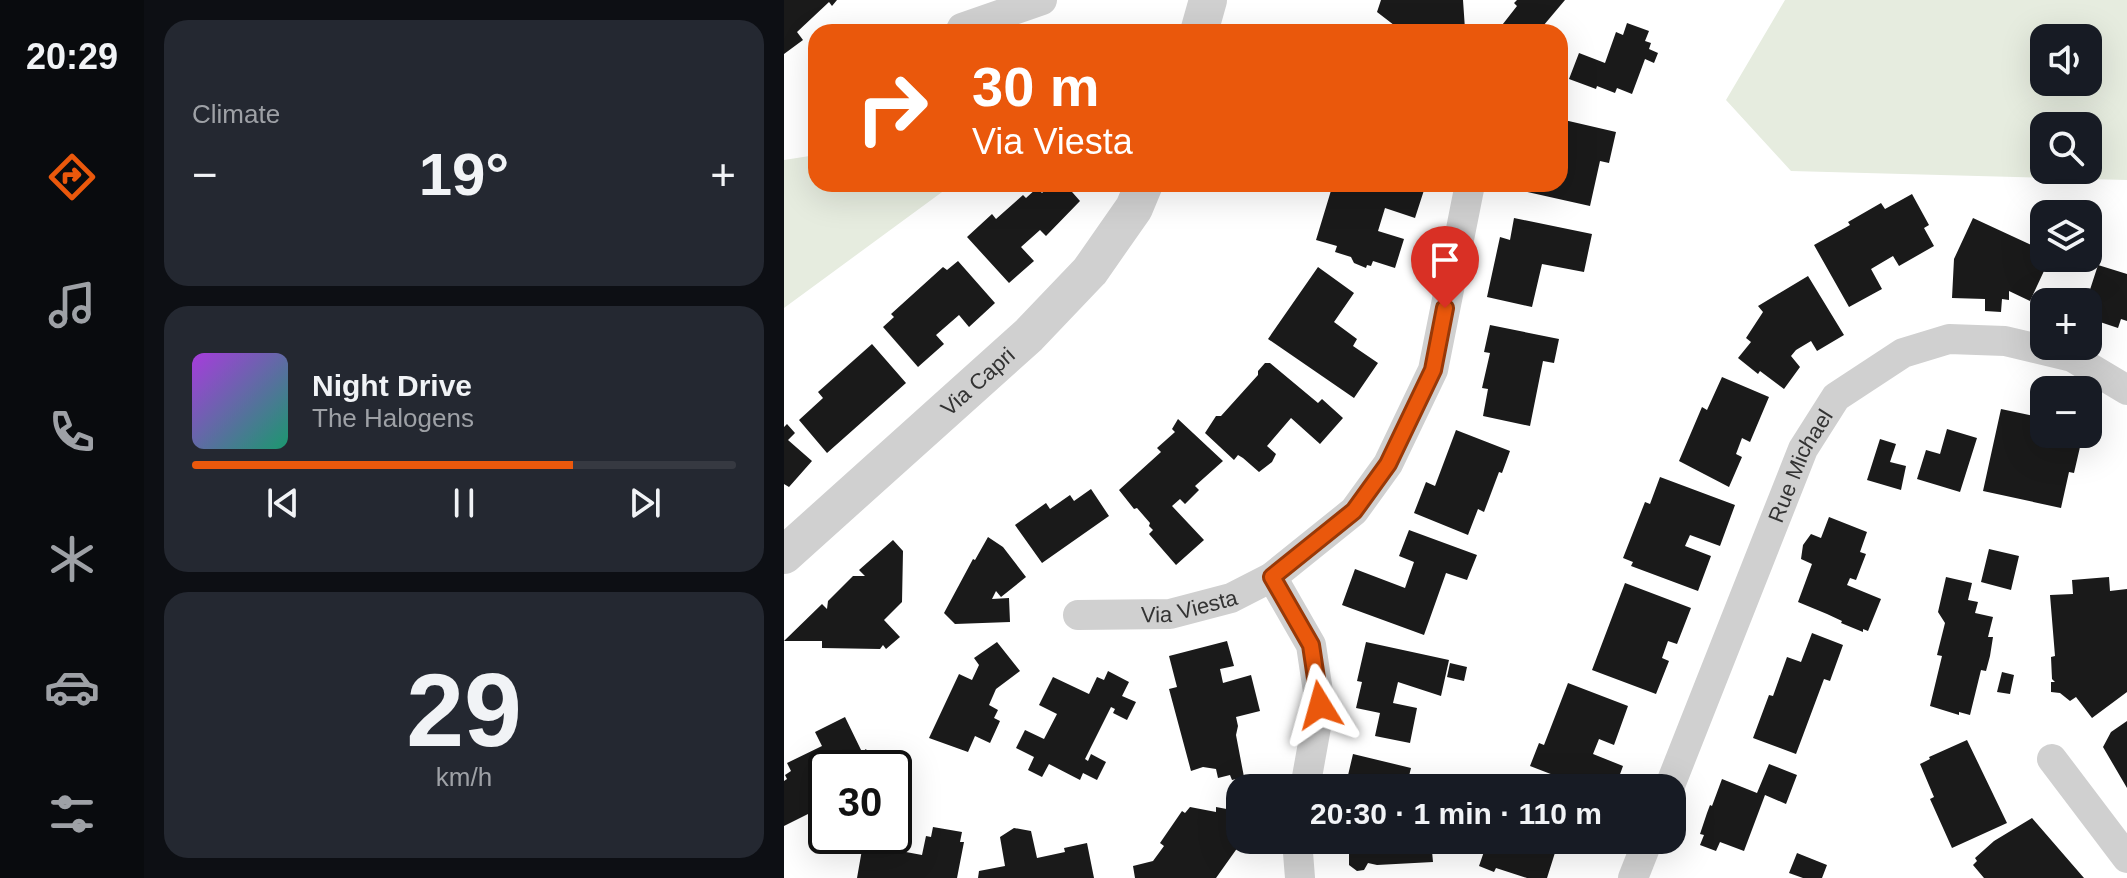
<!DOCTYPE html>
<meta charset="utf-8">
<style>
:root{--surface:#171b24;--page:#242831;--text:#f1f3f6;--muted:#9ea1a6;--line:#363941;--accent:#ea580c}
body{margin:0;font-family:Helvetica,sans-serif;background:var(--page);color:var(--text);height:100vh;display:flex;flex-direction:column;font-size:30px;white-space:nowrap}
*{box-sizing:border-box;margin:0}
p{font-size:26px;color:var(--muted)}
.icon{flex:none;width:44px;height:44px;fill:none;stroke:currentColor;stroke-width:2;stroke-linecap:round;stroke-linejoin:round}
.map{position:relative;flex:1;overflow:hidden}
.side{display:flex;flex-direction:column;gap:20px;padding:20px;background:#0d0f14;width:640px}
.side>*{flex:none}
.guide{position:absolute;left:24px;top:24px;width:760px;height:168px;border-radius:24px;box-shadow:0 8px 32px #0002;background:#ea580c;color:#fff;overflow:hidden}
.buttons{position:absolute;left:1246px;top:24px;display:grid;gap:16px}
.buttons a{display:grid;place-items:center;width:72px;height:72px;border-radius:16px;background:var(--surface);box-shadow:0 8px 32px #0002;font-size:40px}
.speed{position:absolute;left:24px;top:750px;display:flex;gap:16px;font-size:40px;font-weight:700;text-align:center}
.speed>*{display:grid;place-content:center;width:104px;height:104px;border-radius:50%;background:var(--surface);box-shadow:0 8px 32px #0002;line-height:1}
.speed .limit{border:4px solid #111;border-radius:12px;background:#fff;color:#111}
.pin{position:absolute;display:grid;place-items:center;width:68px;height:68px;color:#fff;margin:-82px -34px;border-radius:50% 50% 50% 0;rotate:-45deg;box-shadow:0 0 8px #0007}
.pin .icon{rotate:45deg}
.me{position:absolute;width:88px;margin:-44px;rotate:352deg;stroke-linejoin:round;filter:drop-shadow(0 0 6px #0008)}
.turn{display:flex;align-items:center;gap:28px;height:168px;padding:0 32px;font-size:36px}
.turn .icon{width:104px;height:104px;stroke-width:2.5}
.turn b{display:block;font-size:56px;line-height:68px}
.big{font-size:60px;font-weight:600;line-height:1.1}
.side .card{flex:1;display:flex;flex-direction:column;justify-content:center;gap:12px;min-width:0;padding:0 28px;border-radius:24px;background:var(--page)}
.side .dial{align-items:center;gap:0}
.dial b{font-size:104px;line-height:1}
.song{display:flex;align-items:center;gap:24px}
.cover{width:96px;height:96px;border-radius:12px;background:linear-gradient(135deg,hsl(280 70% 55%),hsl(160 70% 35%))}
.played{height:8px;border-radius:4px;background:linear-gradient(90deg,var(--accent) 70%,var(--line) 70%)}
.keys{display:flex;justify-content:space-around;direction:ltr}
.heat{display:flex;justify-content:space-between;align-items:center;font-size:44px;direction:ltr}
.trip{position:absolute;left:442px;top:774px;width:460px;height:80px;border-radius:24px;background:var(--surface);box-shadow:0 8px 32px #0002;font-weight:600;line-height:80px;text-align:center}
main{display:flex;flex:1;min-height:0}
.tabs{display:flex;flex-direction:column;width:144px;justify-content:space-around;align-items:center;background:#090b0e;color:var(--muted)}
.tabs .icon{width:56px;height:56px}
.tabs .current{color:var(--accent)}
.tabs b{font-size:36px;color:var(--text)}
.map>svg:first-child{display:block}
.green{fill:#e6ecdf;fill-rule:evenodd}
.building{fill:#1a1a1a}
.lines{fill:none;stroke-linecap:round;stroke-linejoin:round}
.minor{stroke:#d0d0d0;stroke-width:30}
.tertiary{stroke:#d0d0d0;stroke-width:38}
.route-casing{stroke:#983908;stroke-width:20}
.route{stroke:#ea580c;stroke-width:14}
.labels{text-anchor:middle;stroke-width:8;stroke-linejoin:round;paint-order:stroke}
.street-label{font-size:22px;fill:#333;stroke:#fff}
</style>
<main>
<nav class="tabs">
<b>20:29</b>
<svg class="icon current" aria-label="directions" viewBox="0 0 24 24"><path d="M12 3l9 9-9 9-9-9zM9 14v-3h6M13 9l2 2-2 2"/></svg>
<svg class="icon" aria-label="music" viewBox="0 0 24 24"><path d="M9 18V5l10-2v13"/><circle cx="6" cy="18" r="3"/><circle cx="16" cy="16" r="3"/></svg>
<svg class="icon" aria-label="phone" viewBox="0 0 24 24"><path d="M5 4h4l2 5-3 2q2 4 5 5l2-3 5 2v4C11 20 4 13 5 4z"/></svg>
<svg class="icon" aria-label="climate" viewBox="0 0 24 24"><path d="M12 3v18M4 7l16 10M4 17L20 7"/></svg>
<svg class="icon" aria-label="car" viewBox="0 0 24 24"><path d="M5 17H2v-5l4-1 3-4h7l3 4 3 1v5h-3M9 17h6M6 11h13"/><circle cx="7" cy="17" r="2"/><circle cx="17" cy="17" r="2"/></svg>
<svg class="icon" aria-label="filters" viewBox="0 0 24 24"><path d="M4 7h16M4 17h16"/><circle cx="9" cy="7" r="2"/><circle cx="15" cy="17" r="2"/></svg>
</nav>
<section class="side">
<div class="card"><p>Climate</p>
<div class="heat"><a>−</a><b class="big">19°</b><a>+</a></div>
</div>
<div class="card">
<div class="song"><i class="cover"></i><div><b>Night Drive</b><p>The Halogens</p></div></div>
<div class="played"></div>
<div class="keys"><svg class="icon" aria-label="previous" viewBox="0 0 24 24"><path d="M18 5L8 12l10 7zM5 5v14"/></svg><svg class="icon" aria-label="pause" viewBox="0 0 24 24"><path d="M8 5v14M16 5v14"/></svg><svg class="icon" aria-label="next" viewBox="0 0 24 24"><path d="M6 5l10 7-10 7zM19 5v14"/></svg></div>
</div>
<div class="card dial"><b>29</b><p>km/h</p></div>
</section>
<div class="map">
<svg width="1343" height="878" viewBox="0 0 1343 878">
<rect width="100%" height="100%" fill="#fff"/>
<path class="green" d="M1001 0H1343V180L1007 171 942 100ZM1260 38H1304V82H1260ZM1260 126H1304V170H1260Z
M32 155V184H169L0 308V160Z"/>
<path class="building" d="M0 0H53L48 6 45 2 13 32 19 40 0 54Z
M597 0H679L681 29 644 32 642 27 632 32H619L593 12Z
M733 0H781L754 32H719L715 29 733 6 730 3Z
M843 23 865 31 861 41 867 43 865 49 874 53 870 63 861 59 848 94 833 88 831 93 813 86 812 89 785 79 795 53 821 63 832 32 839 35Z
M776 119 832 132 825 163 816 161 806 206 730 189 731 184H776Z
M267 184H281L296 201 262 236 256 230 237 247 250 261 225 283 183 237 208 214 212 219 239 195 242 198 253 188 258 193Z
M549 184H642L631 218 601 208 594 231 620 239 611 268 589 261 587 266 583 265 582 268 570 263 567 257 551 252 553 246 532 240Z
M1128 194 1145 225 1140 228 1150 246 1115 266 1109 256 1087 269 1098 289 1065 307 1030 245 1066 225 1064 222 1097 203 1101 209Z
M730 218 808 234 800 272 758 264 748 307 703 297 716 237 726 240Z
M1189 218 1260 251V258H1266L1246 301 1225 291V300L1218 299 1217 312 1201 311V299L1168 298 1170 259Z
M174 261 211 303 185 327 175 315 152 335 160 344 134 367 99 327 110 317 107 314 159 267 163 270Z
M1314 265 1343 274V321L1337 319 1334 328 1304 318 1302 302Z
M534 267 570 293 550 322 573 339 569 346 594 363 570 398 484 339Z
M1024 276 1060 335 1033 351 1027 341 1012 350 1007 356 1016 367 1000 389 976 371 974 374 954 358 967 342 962 338 979 312 974 306Z
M706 325 775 339 770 363 759 361 746 426 699 416 704 389 698 388 706 353 700 352Z
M88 344 122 383 43 453 15 420 39 398 34 392Z
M481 363H486L534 403 538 399 559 418 536 444 507 418 483 446 492 454 488 462 475 472 459 458 454 455 450 460 421 433 432 416H437L474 375V371Z
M938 377 985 397 966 442 958 438 952 454 958 457 945 487 895 461 918 407 923 410Z
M1217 409 1260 418V434H1299L1290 473 1285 472 1277 508 1199 491Z
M394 419 439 461 411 486 415 490 401 504 396 499 388 506 420 540 392 565 365 534 369 530 365 526 366 523 353 508 350 509 335 490 377 452 373 448 391 432 388 429Z
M3 424 11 433 4 440 28 461 5 487 0 484V427Z
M1163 429 1193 438 1176 492 1133 479 1142 450 1156 454Z
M672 430 726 451 718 473 715 472 700 512 694 509 684 535 630 513 642 482 651 486Z
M1096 439 1112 444 1106 462 1122 466 1117 490 1083 480Z
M876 477 951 505 936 546 906 535 901 546 927 556 914 591 847 566 849 562 839 558 861 502 866 504Z
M307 489 325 516 258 563 231 525 262 503 266 509 286 495 290 501Z
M1045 517 1083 532 1076 552 1082 554 1072 580 1066 578 1063 585 1097 599 1084 631 1079 629V632L1057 623 1058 621 1043 614 1014 602 1028 564 1017 559 1019 545 1027 534 1037 538Z
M625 530 693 555 683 580 662 573 640 635 558 605 571 569 621 588 630 562 615 556Z
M204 537 219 547 242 577 217 597 212 591 208 599 225 598 226 622 171 624 160 613 189 559 191 560Z
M109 540 119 551 118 602 100 620 116 637 102 649 99 645 96 649 38 648V641H0L38 604 43 609 44 601 69 576H81L75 570Z
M1205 549 1235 556 1227 590 1197 582Z
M1162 577 1188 583 1184 600 1194 602 1191 613 1209 617 1204 637H1209L1206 656 1202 671 1197 670 1186 715 1175 712V715L1146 706 1158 656 1153 655 1161 623 1154 612Z
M1325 577 1326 591 1343 589V692L1308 718 1292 697 1286 701 1276 693 1267 692V682H1271L1268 679 1267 657 1271 656 1266 595 1289 594 1288 580Z
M841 583 907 608 893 644 884 641 878 658 885 661 872 694 808 670Z
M1028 633 1059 645 1046 681 1040 679 1012 754 969 738 985 695 989 696 1003 657 1017 662Z
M443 641 450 666 436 669 439 683 467 675 476 711 452 717 454 726 452 735 460 777 448 780 446 775 434 778 432 769 419 767 407 771 385 689 393 687 385 656Z
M213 642 236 671 212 689 205 705 214 710 210 718 216 721 206 743 191 736 184 752 145 738 175 674 188 680 195 665 190 658Z
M582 642 665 660 657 696 614 682 609 703 633 708 626 743 591 736 596 713 572 708 578 682 573 681Z
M666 663 683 667 680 681 663 677Z
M324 671 345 682 338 696 352 702 343 720 329 713 331 709 327 707 301 759 304 761 307 754 322 762 313 780 299 773 296 780 265 764 258 777 244 770 250 757 232 748 241 730 260 739 273 714 255 705 269 677 305 694 313 677 320 680Z
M1218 672 1230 675 1226 694 1213 692Z
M784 683 844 706 830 745 815 739 809 754 839 766 831 788H803L746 766 755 743 760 745Z
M61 717 78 752 82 749 92 768H42V805L0 826V781L3 779 1 775 7 771 3 763 38 746 31 732Z
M1343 721V788L1319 747 1327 732Z
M1183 740 1223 823 1168 848 1146 799 1150 797 1136 764 1146 759 1145 757Z
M569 754 627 768 622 788H561Z
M985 764 1013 775 1002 804 981 795 960 851 936 842 932 851 916 845 920 835 916 834 923 813 926 805 928 806 938 779 973 793Z
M406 807 432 812V807L453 811 446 841 454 847 432 878H351L349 866 369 861 380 846 376 843 398 811 401 813Z
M1248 818 1300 878H1200L1189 865 1193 861 1191 858 1210 841Z
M149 827 178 832 176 842H180L173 878H73L79 844 138 855 142 836 147 837Z
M230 828 247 831 253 858 281 852 280 848 303 843 310 878H194L195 871 221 866 216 837Z
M553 840H647L649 862 593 865 584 863 580 870 573 871 565 865V854L550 851Z
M704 840 718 841 775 840 763 878H743L712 868 710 872 695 866Z
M1013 853 1043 865 1038 878H1019L1005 873Z"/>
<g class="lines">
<g class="minor">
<path d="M176 32 178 28 258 0"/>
<path d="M488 577 527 645 536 705 521 788"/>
<path id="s1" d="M294 615 386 614 447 598 488 577 570 511 604 464 649 370 686 184"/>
<path d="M1268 759 1343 858"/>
<path id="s2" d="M885 788 1019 449 1052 397 1119 353 1165 339 1221 341 1288 357 1343 390"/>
<path d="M513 840 516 878"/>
<path d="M849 878 864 840"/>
</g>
<g class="tertiary">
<path d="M415 32 424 0"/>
<path id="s3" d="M0 555 245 335 306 271 350 208 360 184"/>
</g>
</g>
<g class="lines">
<defs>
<path id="route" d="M536 705 527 645 488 577 570 511 604 464 649 370 661 308"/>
</defs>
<use href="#route" class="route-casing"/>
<use href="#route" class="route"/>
</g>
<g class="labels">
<g class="street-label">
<text dy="8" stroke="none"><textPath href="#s3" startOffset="260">Via Capri</textPath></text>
<text dy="8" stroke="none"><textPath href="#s2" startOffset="348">Rue Michael</textPath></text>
<text dy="8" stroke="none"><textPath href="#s1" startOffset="112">Via Viesta</textPath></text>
</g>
</g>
</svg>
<div class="buttons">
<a><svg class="icon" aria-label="sound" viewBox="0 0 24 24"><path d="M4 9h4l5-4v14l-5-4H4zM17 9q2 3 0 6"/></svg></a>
<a><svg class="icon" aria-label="search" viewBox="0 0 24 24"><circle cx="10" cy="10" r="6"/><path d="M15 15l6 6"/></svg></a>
<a><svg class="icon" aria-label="layers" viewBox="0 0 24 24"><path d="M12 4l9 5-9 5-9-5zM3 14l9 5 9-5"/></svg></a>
<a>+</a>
<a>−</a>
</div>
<div class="speed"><div class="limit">30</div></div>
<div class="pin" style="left:661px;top:308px;background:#d93025"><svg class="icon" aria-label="arrive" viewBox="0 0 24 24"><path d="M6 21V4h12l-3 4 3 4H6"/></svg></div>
<svg class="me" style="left:536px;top:705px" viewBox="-20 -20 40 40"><path d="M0-17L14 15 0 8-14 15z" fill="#ea580c" stroke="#fff" stroke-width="4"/></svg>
<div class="trip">20:30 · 1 min · 110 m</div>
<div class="guide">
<div class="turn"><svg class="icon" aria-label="right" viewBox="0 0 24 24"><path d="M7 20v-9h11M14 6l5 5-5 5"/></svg><div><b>30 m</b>Via Viesta</div></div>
</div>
</div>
</main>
